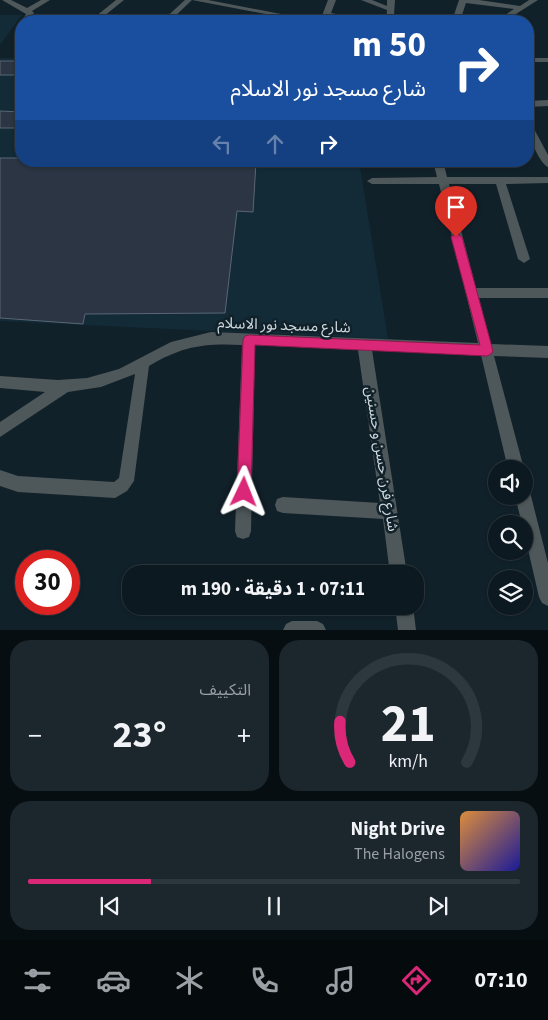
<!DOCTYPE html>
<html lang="ar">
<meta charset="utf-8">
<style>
:root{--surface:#0d1920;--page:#1b262d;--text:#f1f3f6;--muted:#9aa0a5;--line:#2d383e;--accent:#db2777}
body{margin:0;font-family:"Source Sans 3","Noto Sans Arabic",sans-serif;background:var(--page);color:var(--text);direction:rtl;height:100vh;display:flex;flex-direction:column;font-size:19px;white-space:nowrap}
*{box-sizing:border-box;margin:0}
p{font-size:16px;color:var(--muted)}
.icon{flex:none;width:28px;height:28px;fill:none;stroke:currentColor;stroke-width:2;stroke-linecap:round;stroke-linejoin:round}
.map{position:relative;height:630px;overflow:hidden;direction:ltr}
.drawer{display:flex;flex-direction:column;gap:10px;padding:10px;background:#070e12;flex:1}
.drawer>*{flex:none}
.hud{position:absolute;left:15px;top:15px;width:519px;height:152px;border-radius:20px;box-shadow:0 1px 4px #0004,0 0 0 1px var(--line);direction:rtl;background:#1a4fa0;color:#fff;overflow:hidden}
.tools{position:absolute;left:488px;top:460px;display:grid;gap:10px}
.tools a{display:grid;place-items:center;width:45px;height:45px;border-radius:50%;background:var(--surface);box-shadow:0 1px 4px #0004,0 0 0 1px var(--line);font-size:25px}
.speed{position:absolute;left:15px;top:550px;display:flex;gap:10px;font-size:25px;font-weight:700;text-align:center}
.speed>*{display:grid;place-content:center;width:65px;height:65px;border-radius:50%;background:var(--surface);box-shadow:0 1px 4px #0004,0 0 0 1px var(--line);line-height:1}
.speed .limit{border:8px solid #d22;background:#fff;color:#111}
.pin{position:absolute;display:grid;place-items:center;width:42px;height:42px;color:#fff;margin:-51px -21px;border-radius:50% 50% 50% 0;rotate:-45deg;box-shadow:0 0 5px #0007}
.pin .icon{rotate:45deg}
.me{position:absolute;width:55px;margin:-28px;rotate:2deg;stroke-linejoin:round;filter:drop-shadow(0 0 4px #0008)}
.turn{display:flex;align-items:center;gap:18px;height:105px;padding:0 25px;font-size:22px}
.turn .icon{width:65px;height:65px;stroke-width:2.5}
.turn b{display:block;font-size:35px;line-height:42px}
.lanes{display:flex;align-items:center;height:48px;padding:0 25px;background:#0003;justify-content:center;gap:25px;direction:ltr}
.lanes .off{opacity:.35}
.big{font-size:38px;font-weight:700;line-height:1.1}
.drawer .widget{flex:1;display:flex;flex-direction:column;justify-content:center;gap:8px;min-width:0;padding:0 18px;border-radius:20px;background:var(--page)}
.drawer .dial{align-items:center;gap:0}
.dial svg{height:130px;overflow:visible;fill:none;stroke:var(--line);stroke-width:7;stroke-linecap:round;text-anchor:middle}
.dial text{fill:var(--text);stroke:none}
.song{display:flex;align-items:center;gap:15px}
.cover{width:60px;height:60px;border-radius:8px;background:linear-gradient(135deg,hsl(30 70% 55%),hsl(240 70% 35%))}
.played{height:5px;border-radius:2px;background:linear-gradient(90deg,var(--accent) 25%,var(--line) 25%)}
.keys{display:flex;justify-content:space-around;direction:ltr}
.heat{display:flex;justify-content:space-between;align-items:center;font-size:28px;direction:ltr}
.drawer .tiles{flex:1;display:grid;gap:10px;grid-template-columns:1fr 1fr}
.widget:last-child{grid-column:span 2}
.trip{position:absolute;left:122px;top:565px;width:302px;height:50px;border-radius:20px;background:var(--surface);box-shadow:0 1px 4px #0004,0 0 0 1px var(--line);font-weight:700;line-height:50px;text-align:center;direction:rtl}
.tabs{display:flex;height:80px;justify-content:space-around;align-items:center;background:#050a0d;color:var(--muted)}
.tabs .icon{width:35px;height:35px}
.tabs .selected{color:var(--accent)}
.tabs b{font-size:22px;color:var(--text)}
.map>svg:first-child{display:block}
.built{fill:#122b37}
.building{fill:#2b3543;stroke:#5b6675}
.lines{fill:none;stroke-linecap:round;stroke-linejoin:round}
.minor{fill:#4e5759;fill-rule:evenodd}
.route{fill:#db2777;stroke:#8e194d}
.labels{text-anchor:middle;stroke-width:5;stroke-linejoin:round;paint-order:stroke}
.street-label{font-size:15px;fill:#ced9df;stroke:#11212a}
</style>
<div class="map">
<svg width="548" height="630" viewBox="0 0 548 630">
<rect width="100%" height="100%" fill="#11212a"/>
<path class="built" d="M0 15H22L0 45Z
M0 58H21V161H359L388 339 0 321Z"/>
<path class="building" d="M0 61H21V75H0Z
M0 111 21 112V128H0Z
M0 158H21V161L256 162 253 212 237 211 225 313 85 314 83 324 0 318Z"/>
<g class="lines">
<path class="minor" d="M2 0H11L27 8 41 0H50L32 11 34 13 30 21H22L26 14Z
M116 0H124L98 21H90Z
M185 0H208L317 21H302L192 0 170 21H162Z
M328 0H336L331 13 363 19 359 21 329 17 328 21H320Z
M361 0H372L387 6V0H395L394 15 414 21 394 19V21H386L387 10Z
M459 0H479L520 6 529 0H538L505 21H496L514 9 466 3 460 21H452Z
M528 58H548V62H528Z
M548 100V106L528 107V101Z
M528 127H533L548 155V167C540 164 528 136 528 127Z
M433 161H443L447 177H548V183L506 184 530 259 524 263 518 259 496 184H449L476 288H548V298H479L491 344 548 346V358L494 356 524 469H508L481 355 372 350 407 574H390L383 519 283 513 277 511 275 505 277 499 283 497 380 503 358 350 255 345 251 531 249 537 243 539 237 537 235 531 242 345C205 343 182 346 149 366L134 481 127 491 115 498 18 492 0 486V470L18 476 114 482 119 478 135 374 101 387 68 392 0 437V422L45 392 0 388V376L58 380 87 378 119 369 171 342 211 332 478 343 439 184H372L367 181 372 178 437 177Z
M524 489 529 490 531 496 548 563V606L542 603 539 597 524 532V524H522L515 496H524Z
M395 606H413L416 630H398Z
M292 621H317L323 624 326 630H283L286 624Z"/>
</g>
<path class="route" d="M456 233 462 237 493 351 491 354 487 356 255 345 251 492 249 498 244 500 239 498 237 492 243 340 245 336 249 335 480 345 451 237Z"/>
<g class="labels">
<g class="street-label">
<text transform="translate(284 325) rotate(2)" y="5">شارع مسجد نور الاسلام</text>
<text transform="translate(382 459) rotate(81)" y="5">شارع فرن حسن و حسنين</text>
</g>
</g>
</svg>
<div class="tools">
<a><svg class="icon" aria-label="sound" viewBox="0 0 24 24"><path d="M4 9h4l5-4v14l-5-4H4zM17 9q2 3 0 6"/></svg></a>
<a><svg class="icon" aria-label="search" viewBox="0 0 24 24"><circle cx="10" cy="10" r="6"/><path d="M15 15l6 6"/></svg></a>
<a><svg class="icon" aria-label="layers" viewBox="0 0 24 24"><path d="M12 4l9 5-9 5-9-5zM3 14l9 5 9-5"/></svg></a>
</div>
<div class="speed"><div class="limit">30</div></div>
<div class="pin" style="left:456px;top:237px;background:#d93025"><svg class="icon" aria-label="arrive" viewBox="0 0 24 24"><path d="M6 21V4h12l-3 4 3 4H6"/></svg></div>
<svg class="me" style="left:244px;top:492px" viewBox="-20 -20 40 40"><path d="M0-17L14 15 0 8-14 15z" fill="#db2777" stroke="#fff" stroke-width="4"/></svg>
<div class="trip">07:11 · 1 دقيقة · 190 m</div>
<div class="hud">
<div class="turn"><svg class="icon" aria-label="right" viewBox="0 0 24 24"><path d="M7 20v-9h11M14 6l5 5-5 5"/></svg><div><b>50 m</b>شارع مسجد نور الاسلام</div></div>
<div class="lanes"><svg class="icon off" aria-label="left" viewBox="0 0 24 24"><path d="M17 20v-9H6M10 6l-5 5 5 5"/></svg><svg class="icon off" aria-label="ahead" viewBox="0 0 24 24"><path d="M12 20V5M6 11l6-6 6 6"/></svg><svg class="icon" aria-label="right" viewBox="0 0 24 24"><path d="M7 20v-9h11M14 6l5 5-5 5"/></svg></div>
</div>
</div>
<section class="drawer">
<div class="tiles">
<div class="widget dial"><svg viewBox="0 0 100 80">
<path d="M14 69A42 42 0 1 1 86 69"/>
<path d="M14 69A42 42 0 0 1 8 44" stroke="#db2777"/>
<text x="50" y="56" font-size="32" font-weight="700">21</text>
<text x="50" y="72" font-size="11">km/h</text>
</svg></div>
<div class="widget"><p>التكييف</p>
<div class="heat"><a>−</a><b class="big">23°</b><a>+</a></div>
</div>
<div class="widget">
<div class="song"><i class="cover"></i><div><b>Night Drive</b><p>The Halogens</p></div></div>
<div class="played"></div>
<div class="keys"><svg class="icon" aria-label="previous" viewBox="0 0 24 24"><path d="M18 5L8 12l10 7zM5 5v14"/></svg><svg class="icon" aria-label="pause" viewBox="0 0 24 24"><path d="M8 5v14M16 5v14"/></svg><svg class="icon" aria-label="next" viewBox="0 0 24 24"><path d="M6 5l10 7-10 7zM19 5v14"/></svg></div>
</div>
</div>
</section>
<nav class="tabs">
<b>07:10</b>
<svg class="icon selected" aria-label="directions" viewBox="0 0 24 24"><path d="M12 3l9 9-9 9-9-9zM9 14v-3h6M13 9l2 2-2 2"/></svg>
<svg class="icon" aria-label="music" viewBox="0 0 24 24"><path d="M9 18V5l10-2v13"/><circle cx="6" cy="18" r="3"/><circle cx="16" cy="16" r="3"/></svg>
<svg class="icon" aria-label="phone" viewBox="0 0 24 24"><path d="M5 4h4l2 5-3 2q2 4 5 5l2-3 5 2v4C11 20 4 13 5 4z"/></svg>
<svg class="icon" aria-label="climate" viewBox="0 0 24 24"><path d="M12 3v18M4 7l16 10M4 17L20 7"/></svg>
<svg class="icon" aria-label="car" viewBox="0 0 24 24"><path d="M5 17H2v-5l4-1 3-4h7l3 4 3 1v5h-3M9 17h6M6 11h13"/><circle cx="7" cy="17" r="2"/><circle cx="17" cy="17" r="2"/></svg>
<svg class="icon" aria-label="filters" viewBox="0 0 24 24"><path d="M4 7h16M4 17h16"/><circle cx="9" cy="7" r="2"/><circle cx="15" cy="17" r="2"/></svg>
</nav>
